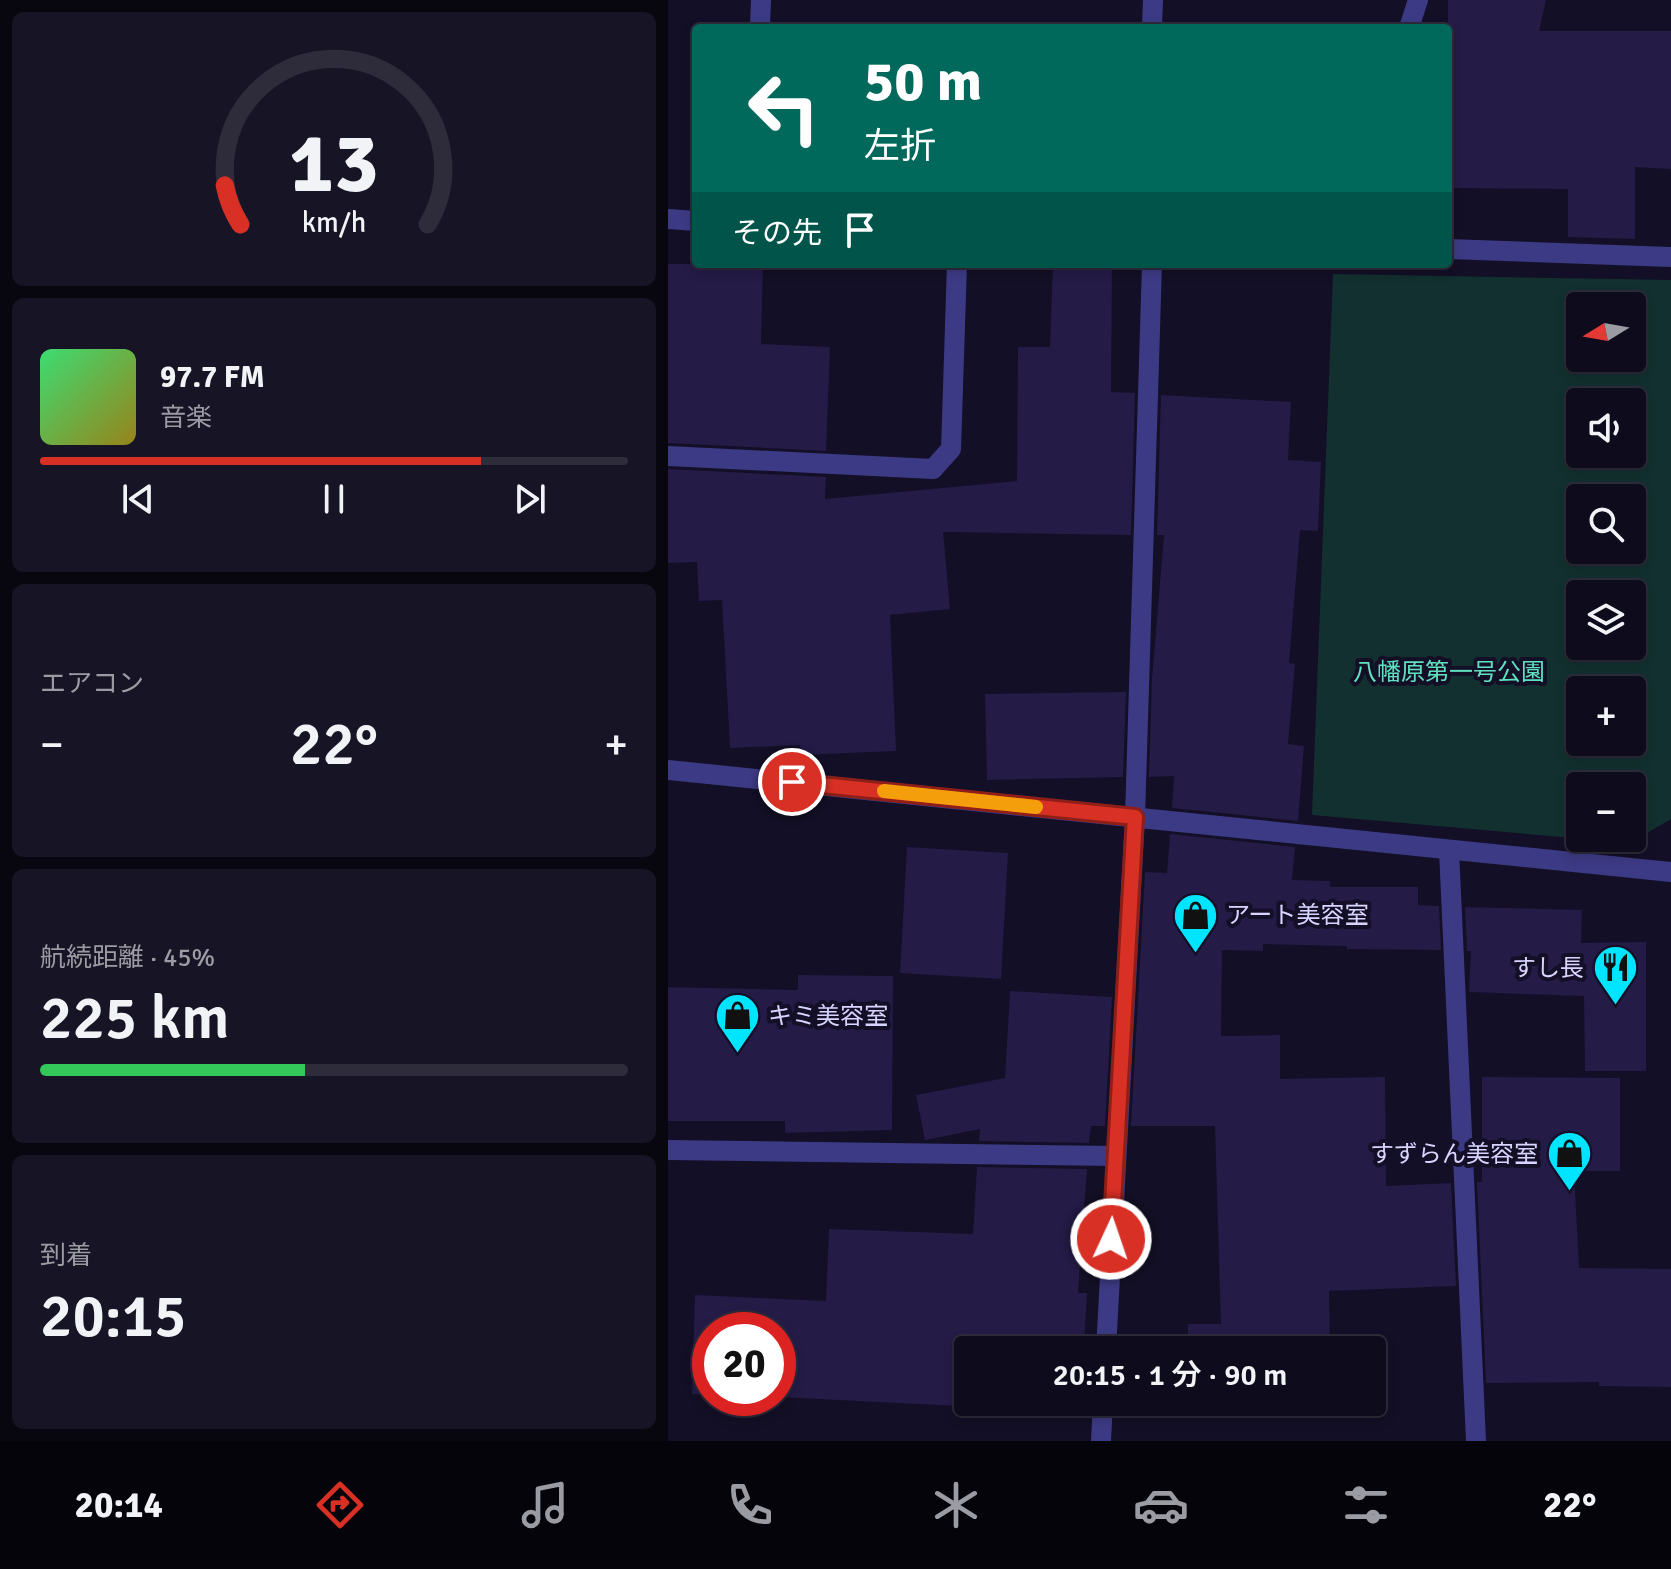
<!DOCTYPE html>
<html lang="ja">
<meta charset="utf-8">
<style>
:root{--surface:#0e0b1c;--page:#171425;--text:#f1f3f6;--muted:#9b9ba3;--line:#2e2b3b;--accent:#d93025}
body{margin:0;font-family:Signika,"Noto Sans JP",sans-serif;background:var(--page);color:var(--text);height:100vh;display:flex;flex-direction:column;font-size:30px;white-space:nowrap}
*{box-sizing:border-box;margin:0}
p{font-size:26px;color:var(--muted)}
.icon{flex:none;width:44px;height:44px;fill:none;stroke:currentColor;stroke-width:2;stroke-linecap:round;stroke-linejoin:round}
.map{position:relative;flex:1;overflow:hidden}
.drawer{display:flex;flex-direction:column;gap:12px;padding:12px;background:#08060f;width:668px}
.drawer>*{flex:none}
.guide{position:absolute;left:24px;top:24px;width:760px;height:244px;border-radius:8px;box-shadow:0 4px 12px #0003,0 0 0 2px var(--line);background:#00695c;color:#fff;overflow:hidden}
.needle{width:52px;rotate:259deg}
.tools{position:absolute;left:898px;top:292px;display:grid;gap:16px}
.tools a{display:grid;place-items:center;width:80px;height:80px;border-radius:8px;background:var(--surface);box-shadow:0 4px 12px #0003,0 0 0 2px var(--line);font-size:40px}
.speed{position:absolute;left:24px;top:1312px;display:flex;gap:16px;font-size:40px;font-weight:700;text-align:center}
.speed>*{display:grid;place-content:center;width:104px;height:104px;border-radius:50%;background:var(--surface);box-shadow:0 4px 12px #0003,0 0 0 2px var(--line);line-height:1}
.speed .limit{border:12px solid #d22;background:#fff;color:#111}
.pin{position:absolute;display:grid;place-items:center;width:68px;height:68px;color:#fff;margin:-34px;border:4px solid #fff;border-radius:50%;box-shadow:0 2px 8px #0007}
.me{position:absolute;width:88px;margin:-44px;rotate:3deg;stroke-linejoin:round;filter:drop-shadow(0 0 6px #0008)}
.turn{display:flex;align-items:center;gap:28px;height:168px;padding:0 40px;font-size:36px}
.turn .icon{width:104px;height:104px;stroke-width:2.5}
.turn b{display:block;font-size:56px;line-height:68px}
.then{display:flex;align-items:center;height:76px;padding:0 40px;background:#0003;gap:16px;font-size:30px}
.big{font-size:60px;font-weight:600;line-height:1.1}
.drawer .card{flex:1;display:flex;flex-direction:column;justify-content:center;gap:12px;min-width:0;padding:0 28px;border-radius:12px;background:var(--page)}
.drawer .dial{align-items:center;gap:0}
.dial svg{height:208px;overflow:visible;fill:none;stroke:var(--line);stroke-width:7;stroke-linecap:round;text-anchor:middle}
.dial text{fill:var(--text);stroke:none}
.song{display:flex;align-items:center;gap:24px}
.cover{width:96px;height:96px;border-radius:12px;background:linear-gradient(135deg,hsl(140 70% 55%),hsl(50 70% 35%))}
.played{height:8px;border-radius:4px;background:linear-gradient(90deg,var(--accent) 75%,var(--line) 75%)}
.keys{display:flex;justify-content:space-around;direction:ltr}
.heat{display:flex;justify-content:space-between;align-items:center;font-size:44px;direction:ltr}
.charge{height:12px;border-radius:6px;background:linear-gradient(90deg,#34c759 45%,var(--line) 0)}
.trip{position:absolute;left:286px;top:1336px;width:432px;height:80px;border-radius:8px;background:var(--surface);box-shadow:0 4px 12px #0003,0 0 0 2px var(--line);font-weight:600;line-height:80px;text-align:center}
.menu{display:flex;height:128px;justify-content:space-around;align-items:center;background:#06040b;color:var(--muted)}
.menu .icon{width:56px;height:56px}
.menu .current{color:var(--accent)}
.menu b{font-size:36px;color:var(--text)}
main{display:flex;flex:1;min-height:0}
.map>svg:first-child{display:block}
.green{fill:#12302f;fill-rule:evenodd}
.building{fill:#241b47}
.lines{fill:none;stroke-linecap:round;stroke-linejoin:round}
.lane{stroke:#3d3a85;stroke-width:20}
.route-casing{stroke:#8d1f18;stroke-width:20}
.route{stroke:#d93025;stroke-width:14}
.slow{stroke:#f59e0b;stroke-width:14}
.labels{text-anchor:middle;stroke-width:8;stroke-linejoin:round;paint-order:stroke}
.park-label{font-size:24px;fill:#5fe0c0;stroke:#130f26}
.poi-label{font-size:24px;fill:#d9d4ff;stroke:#130f26;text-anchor:start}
</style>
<main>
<section class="drawer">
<div class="card dial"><svg viewBox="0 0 100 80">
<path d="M14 69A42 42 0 1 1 86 69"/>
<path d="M14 69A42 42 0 0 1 8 54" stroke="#d93025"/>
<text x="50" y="56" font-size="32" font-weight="700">13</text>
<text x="50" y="72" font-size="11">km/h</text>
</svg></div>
<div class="card">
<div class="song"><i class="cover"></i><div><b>97.7 FM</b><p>音楽</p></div></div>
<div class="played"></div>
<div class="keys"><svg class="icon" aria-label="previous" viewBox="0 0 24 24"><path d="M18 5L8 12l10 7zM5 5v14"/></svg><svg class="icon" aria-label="pause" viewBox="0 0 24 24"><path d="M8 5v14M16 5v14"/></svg><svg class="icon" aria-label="next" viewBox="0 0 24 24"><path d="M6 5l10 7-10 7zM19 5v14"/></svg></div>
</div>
<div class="card"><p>エアコン</p>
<div class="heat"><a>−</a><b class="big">22°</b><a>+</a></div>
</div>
<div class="card"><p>航続距離 · 45%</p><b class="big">225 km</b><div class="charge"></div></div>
<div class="card"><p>到着</p><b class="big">20:15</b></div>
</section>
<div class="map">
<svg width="1003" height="1441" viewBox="0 0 1003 1441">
<rect width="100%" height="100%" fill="#130f26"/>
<path class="green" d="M665 274 1003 280V819L962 843 644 815ZM912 306H964V358H912ZM964 402V454H912V402ZM964 498V550H912V498ZM912 594H964V646H912ZM912 690H964V742H912ZM912 786H964V838H912Z"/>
<path class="building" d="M780 0H878L871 31H1003V169L967 167V239L900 237V189L780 188Z
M0 264H95L93 344 162 347 158 451 0 443Z
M385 264H444L443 392 467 393 463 535 275 532 282 609 222 615 228 751 133 755 132 745 62 748 54 600 31 601 29 562 0 563V469L158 477 157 499 349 481 350 347H382Z
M493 395 623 402 620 460 653 462 650 531 632 530 621 663 627 664 620 744 636 746 630 821 504 808 506 776 481 777 484 679 496 535H489Z
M458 692 455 777 319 780 317 694Z
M502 834 627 847 624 880 662 881V887H750V905L771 906 773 950 679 949V946L595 944V951L554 950 553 1036 612 1035V1079L717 1077 718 1186 783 1183 788 1286 661 1291 662 1350H520V1324H553L547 1126H463L477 872 499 873Z
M239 847 340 853 333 979 232 973Z
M797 907 914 910 913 943 978 942V1071H917L916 996 801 992 803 951H799Z
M130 975 225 976 224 1130 117 1133V1121H0V987L130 990Z
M342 991 444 997 437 1126H423L421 1143 311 1141 312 1129 257 1140 248 1095 337 1078Z
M814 1077 952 1078V1171H906L911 1268 1003 1269V1387L931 1386V1382L818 1383 809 1182H814Z
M309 1167 419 1169 410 1293H419L416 1344 352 1339V1350H300V1402H350V1409L110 1397V1330H42V1395L24 1394 27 1295 158 1301 161 1229 305 1234Z
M520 1402H662V1408H520Z"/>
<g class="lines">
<path class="lane" d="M92 28 93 0
M484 28 485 0
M741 28 750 0
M0 219 28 221
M780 249 1003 257
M0 456 265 469 283 449 289 264
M0 770 1003 872
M781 850 808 1441
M0 1150 448 1156
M438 1350 467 817 484 264
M433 1441 435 1402"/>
</g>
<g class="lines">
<defs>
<path id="route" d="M124 782 467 817 443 1239"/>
</defs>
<use href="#route" class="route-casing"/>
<use href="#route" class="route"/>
<path class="slow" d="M216 791 368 807"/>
</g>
<defs>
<symbol id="shop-pin" viewBox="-11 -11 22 30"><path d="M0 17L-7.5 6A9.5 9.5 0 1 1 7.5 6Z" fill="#00e5ff" stroke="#130f26"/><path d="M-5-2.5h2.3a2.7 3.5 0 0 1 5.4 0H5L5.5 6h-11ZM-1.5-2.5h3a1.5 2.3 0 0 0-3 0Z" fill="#111"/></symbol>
<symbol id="restaurant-pin" viewBox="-11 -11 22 30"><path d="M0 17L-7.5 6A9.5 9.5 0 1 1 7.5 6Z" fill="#00e5ff" stroke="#130f26"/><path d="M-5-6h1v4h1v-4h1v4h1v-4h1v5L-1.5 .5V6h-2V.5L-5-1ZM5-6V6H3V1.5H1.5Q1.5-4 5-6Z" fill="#111"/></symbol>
</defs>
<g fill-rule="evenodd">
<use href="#shop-pin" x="502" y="890" width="51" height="69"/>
<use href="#restaurant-pin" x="922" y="942" width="51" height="69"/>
<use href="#shop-pin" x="44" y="990" width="51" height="69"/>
<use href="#shop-pin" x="876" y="1128" width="51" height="69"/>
</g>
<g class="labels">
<g class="park-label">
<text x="781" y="680">八幡原第一号公園</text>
</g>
<g class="poi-label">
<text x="558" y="923">アート美容室</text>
<text x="916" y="976" text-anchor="end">すし長</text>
<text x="100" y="1024">キミ美容室</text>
<text x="870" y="1162" text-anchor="end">すずらん美容室</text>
</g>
</g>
</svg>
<div class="tools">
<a><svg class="needle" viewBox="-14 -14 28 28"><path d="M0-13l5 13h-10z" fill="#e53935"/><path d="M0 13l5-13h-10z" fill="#9b9ba3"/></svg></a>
<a><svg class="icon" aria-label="sound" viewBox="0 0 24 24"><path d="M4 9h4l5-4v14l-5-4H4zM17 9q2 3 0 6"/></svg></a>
<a><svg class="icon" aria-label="search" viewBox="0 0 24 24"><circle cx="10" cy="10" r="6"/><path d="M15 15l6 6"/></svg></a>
<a><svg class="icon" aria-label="layers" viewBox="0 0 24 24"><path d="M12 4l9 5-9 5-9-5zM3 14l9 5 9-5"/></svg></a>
<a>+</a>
<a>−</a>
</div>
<div class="speed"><div class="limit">20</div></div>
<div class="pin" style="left:124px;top:782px;background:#d93025"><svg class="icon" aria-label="arrive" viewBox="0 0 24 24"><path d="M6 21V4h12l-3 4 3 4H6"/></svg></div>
<svg class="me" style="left:443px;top:1239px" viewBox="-20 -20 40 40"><circle r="17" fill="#d93025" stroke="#fff" stroke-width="3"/><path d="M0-11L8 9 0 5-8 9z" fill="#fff"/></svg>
<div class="trip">20:15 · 1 分 · 90 m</div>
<div class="guide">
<div class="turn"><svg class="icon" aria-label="left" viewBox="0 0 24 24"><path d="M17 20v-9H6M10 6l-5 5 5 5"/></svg><div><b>50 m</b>左折</div></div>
<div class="then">その先<svg class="icon" aria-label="arrive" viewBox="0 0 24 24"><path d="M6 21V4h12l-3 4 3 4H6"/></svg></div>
</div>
</div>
</main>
<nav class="menu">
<b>20:14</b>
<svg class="icon current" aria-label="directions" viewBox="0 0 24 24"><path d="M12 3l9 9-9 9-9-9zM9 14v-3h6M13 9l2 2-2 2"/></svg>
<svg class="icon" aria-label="music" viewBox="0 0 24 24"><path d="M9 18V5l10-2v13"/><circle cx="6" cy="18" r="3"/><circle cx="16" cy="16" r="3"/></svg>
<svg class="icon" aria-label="phone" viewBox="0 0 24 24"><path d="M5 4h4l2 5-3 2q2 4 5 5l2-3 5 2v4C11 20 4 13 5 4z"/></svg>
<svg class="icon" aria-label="climate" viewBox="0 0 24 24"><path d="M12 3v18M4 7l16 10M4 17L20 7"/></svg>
<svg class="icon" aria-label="car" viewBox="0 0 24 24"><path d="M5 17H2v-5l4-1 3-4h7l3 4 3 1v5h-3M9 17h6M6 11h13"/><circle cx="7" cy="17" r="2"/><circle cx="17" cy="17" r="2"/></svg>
<svg class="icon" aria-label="filters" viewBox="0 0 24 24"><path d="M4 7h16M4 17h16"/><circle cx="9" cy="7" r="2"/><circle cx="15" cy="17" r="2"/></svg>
<b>22°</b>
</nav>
